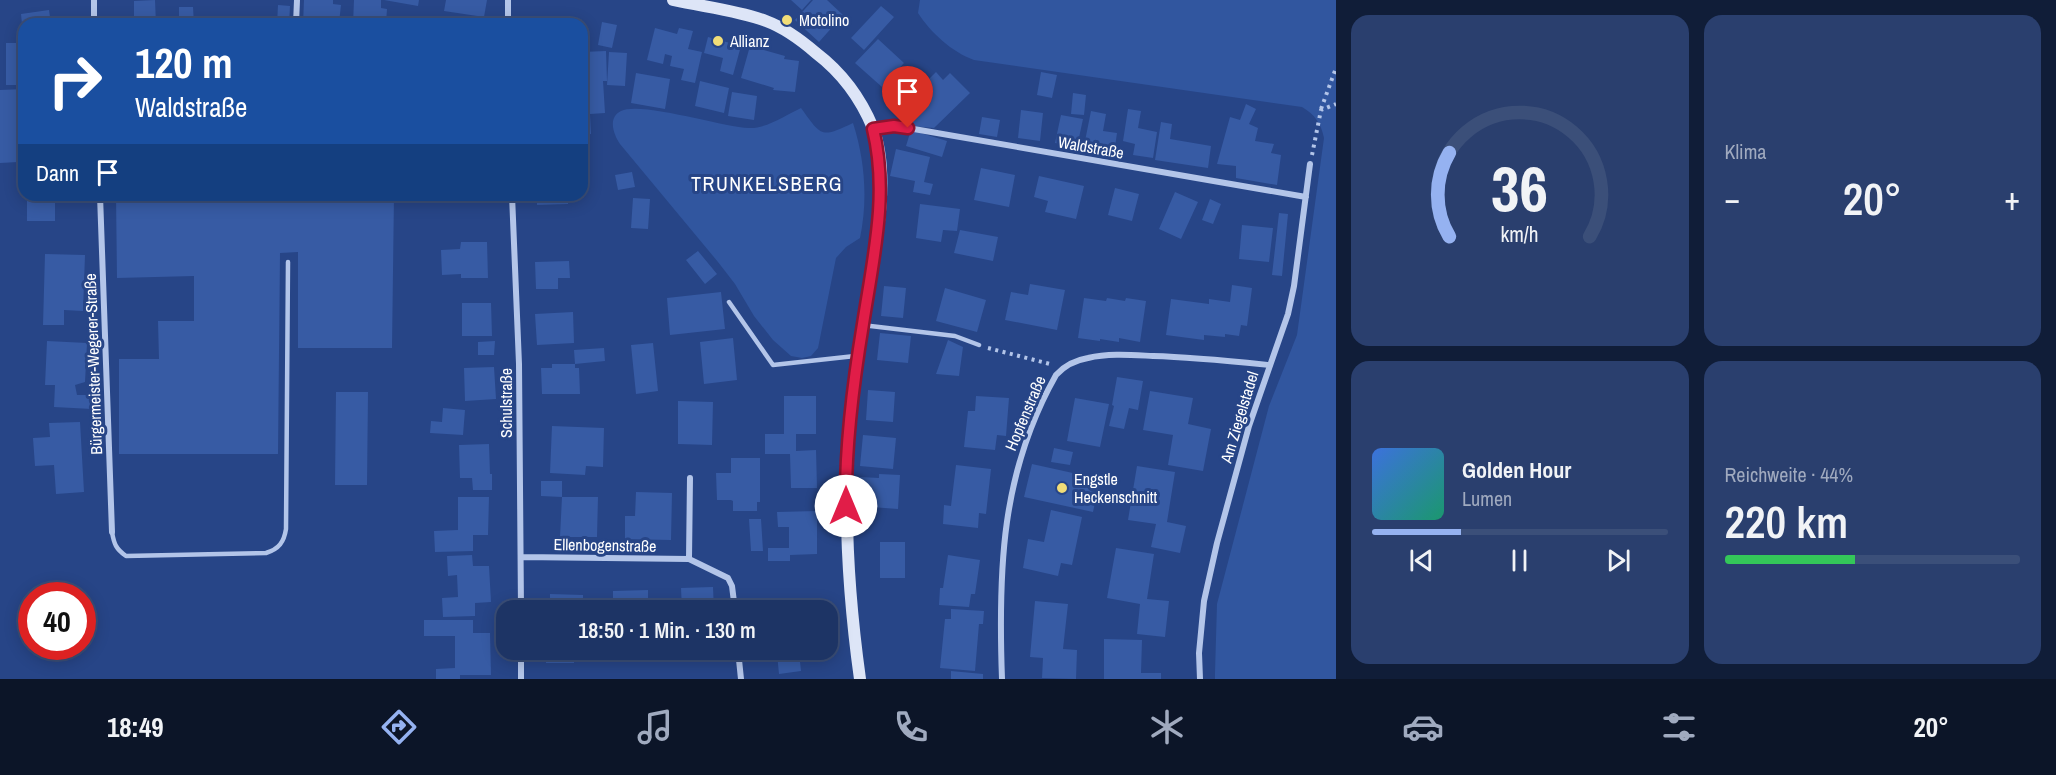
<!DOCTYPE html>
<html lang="de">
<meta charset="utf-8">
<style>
:root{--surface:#1d3465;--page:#2a3f6e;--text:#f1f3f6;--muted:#a0aabf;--line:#3b4f79;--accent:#95b2f1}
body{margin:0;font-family:"Archivo Narrow",sans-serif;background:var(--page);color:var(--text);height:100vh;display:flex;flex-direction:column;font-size:22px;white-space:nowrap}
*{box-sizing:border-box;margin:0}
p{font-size:20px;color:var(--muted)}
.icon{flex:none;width:33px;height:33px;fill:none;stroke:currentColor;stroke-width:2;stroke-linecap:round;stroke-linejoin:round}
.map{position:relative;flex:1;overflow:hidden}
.sheet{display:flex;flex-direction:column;gap:15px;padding:15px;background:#101d38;width:720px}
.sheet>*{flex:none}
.guide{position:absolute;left:18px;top:18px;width:570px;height:183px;border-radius:18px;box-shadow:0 3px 15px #0003,0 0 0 2px var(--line);background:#1a4fa0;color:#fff;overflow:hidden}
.speed{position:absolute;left:18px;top:582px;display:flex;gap:12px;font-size:30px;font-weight:700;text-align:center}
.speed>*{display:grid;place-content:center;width:78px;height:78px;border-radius:50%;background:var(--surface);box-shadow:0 3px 15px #0003,0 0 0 2px var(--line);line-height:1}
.speed .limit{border:9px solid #d22;background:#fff;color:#111}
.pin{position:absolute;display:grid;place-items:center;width:51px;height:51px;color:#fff;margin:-62px -26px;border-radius:50% 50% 50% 0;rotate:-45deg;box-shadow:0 0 6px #0007}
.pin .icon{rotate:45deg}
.me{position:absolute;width:66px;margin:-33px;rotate:0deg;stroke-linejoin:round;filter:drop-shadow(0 0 4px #0008)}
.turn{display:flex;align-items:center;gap:21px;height:126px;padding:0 18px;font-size:27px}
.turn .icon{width:78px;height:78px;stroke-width:2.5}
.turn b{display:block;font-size:42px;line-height:51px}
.then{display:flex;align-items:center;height:57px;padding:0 18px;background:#0003;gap:12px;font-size:22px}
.big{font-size:45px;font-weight:600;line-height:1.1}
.sheet .card{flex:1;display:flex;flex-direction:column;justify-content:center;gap:9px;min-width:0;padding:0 21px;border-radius:18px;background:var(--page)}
.sheet .dial{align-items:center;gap:0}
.dial svg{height:156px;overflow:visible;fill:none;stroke:var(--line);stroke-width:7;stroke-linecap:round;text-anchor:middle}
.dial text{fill:var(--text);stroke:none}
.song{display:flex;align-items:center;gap:18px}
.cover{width:72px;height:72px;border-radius:9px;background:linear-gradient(135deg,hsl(220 70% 55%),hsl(160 70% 35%))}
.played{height:6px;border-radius:3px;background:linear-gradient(90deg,var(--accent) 30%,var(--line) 30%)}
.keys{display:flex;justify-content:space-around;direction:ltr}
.heat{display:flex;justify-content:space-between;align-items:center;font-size:33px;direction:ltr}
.charge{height:9px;border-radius:4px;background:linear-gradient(90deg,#34c759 44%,var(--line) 0)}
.sheet .tiles{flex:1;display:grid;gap:15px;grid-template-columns:repeat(2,1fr)}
.trip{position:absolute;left:496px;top:600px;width:342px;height:60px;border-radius:18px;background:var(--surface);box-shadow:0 3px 15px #0003,0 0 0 2px var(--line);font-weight:600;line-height:60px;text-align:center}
.menu{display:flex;height:96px;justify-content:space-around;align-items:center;background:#0c1528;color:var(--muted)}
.menu .icon{width:42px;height:42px}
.menu .selected{color:var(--accent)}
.menu b{font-size:27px;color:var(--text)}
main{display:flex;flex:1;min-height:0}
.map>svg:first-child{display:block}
.green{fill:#31569f}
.building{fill:#375ba4}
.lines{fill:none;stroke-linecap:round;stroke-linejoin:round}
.path{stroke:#b3c5e9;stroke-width:4;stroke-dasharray:3 4.5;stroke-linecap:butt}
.lane{stroke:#b3c5e9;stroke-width:4.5}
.street{stroke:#b3c5e9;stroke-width:6}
.secondary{stroke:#dde5f7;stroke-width:12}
.route-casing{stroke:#92132f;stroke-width:15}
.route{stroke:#e11d48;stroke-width:10}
.poi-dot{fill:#f1dd78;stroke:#274587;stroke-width:2}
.labels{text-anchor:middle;stroke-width:6;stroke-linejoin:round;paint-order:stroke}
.poi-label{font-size:16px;fill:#fff;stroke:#274587;text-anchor:start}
.street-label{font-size:16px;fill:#fff;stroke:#274587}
.quarter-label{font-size:20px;letter-spacing:1.5px;fill:#fff;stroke:#274587}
</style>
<main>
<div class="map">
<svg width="1336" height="679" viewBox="0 0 1336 679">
<rect width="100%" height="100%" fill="#274587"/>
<path class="green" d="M920 0H1336V679H1215V673L1217 604 1269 406 1297 335 1324 138C1321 123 1315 115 1302 107L974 60C952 52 931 33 918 13Z
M801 108C822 137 821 138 853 123 865 160 868 200 860 238L846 247 836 258 818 348 811 356 802 358 791 356 773 340 754 316 735 284 718 262 620 144C614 135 607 118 621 111 641 101 722 127 749 128 766 129 786 115 801 108Z"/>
<path class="building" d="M155 0 156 24H134V1Z
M304 0H333V4L341 5 339 23 303 24Z
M354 0H381V8L387 9 386 23 353 24Z
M384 0H419L418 6Z
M446 0H487L484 17 444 11Z
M791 0H811L802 10Z
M813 0H827L843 15 819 42 795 20Z
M278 5 290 6 289 24H277Z
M881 6 894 17 864 50 851 38Z
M179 7H193L194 24H179Z
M49 10 51 24H22L21 14Z
M234 19 270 21V24H234Z
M602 22 617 25 612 48 598 45Z
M655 28 677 34 679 28 693 31 688 49 702 52 695 83 681 80 684 69 670 66 672 56 665 54 663 64 647 60Z
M708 37 741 46 733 75 720 71 723 58 704 53Z
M878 39 904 63 882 87 855 63Z
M6 43H24V85H6Z
M750 46 785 56 784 59 799 61 795 92 773 90 774 88 741 78Z
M606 51 607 81H603L605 113 590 114 591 134 582 135V52Z
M609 52 627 53 625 86 607 85Z
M936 72 943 80 950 73 970 93 934 128 911 126 904 118 908 113 902 106Z
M1041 72 1057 75 1052 98 1037 95Z
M636 73 670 79 665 109 631 103Z
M700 81 729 88 724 113 695 106Z
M24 89V130H17L18 162 0 163V90Z
M732 92 757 96 754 120 728 116Z
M1073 93 1086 95 1084 115 1071 114Z
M1246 104 1256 109 1249 124 1258 128 1255 141 1274 144 1271 153 1281 155 1277 185 1236 178V166L1217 164 1230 117 1240 120Z
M1128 109 1141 111 1138 128 1157 132 1153 158 1133 155 1135 144 1123 141Z
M1021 110 1043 113 1040 141 1018 138Z
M1091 111 1106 114 1103 131 1117 133 1115 147 1085 141Z
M1061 115 1083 119 1077 147 1055 143Z
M982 117 1000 120 997 137 979 134Z
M1161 122 1172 124 1170 139 1211 146 1208 168 1155 160Z
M911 130 947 141 942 157 906 146Z
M896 149 930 157 924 182 933 184 930 195 913 192 915 181 890 176Z
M981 168 1015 175 1009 207 974 200Z
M632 172 635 187 618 190 615 175Z
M1039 176 1084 186 1076 219 1045 212 1048 201 1034 197Z
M1115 188 1139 194 1132 221 1108 215Z
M1175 192 1198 202 1181 239 1159 229Z
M27 195H80L81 203H55V221H27Z
M116 195H394L392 348H298V252L280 253 278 454H119V359H159L158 321H194V276L117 278Z
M537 195H568V204L537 205Z
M633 198 650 199 648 229 631 228Z
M1210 199 1221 204 1213 224 1202 220Z
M920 204 960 209 957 231 943 230 941 242 916 238Z
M1279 213 1288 214 1282 276 1272 275Z
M1242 225 1273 228 1269 262 1239 259Z
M960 230 998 237 993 261 954 253Z
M461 242H487L488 278H461V274L442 275 441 250 460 249Z
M698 251 717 274 705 284 686 260Z
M45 254 85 255 83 311 64 310V325H43Z
M569 261 570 278H558V289H536L535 262Z
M1030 284 1065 290 1057 330 1005 320 1011 292 1028 295Z
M1232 285 1252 288 1247 326 1241 325 1239 336 1225 334V337L1204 335V340L1166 335 1171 299 1209 304V299L1230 302Z
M884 286 906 288 903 318 881 316Z
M945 288 986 300 977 332 936 321Z
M721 292 725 329 670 335 667 298Z
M1084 298 1106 301 1107 298 1125 301 1126 298 1146 301 1140 342 1119 338V342L1100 339V341L1078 338Z
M462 303H491L492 336H462Z
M573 312 574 343 537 345 535 314Z
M880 333 911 336 908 363 877 360Z
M733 338 737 380 704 384 700 342Z
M948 340 963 347 959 376 936 374Z
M47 341 87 343 85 382 75 385 77 395H93L92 409 54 407 55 385H45Z
M495 341 494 355H478V342Z
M653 343 658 391 636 394 631 345Z
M604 348 605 361 575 364V368H579L580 394H542L541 368H552V364H575L574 350Z
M494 367 496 399 465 401 464 368Z
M1117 377 1143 381 1138 410 1129 408 1124 429 1109 426 1114 406 1112 405Z
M868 390 895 392 893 422 866 420Z
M1150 391 1193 398 1188 424 1211 429 1203 471 1168 465 1173 435 1143 430Z
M336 392H368L367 485H335Z
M784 396H816V434H796V451L816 450 817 488H791L790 454H765V434H784Z
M976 396 1009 398 1006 436 997 435 995 450 964 447 968 411H975Z
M1075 398 1109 404 1100 447 1067 441Z
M678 401 713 402 712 445 678 444Z
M443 408 465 410 463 435 430 433 431 421 442 422Z
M80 422 84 492 56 494 54 465 35 466 33 438 50 437 49 423Z
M552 426 604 428 603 467 586 466 585 475 550 473Z
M863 435 896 438 893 469 860 466Z
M489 444 490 474H492V490H473L472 478H460L459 445Z
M1054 448 1073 452 1070 465 1051 462Z
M731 458H760V502H757V511H733V501L731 500H717L716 473H731Z
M1032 464 1100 479 1093 512 1024 497Z
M956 465 991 469 986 514 979 513 978 528 943 524 944 505 951 506Z
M1137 466 1175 472 1167 522 1186 526 1180 553 1151 547 1156 524 1128 520Z
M879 474 900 475 898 509 858 506 860 477 879 478Z
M541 481H562V497H598L597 537H560L562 497 541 496Z
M636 492 672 493 671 540 625 539V516H635Z
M458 497H489L488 535H473V551L435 552 434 531 458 530Z
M1051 510 1082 517 1072 565 1061 563 1058 576 1023 568 1028 539 1044 542Z
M817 511V554L790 555V561H768V548H789V527H778L777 512Z
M749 519H761L763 551H751Z
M880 542H905V578H880Z
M1116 548 1154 554 1147 599 1169 601 1165 637 1137 634 1140 604 1107 598Z
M472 555 473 566H489L491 602 475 603V616L443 617 442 598 458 597 457 575 448 576 447 556Z
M948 555 980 560 975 594H971L969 607 939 605 940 588H943Z
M713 587 714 610H682L681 588Z
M648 590V610H613V591Z
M550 594 583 595V610H550Z
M812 598 813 610H774L773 601Z
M1035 601 1068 604 1063 649 1077 650 1076 679 1042 678 1043 658 1030 657Z
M951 609 984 611 983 624H979L975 671 940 668 945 619H951Z
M424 620H473V633H490L491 675H460V679H436V669L455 668V636H424Z
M1104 639 1142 640 1141 673H1161V679H1104Z
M546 650H574V663H546Z
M799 652 801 671 779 674 777 654Z
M951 671 983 674V679H951Z"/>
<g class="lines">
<path class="path" d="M1321 109 1336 68
M1312 155 1321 110 1336 104
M988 348 1050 364"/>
<path class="lane" d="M729 302 773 365 855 356
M862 325 955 336 979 345
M112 532C114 544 116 549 126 556L266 553C279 549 284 542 286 529L288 262"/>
<path class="street" d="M94 0V24
M296 24 297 0
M508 24V0
M873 129 894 126 908 128 1306 197
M100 195 112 532
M512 195 519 364 521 610
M521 557 689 559 728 578 732 586 735 610
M689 559 690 478
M738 650 741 679
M521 679V650
M1002 679C998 570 1001 472 1056 375 1065 365 1076 360 1088 358 1109 353 1132 355 1153 356 1192 357 1230 361 1269 365
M1200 679 1199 653 1204 601 1217 543 1249 426 1288 314 1294 286 1310 164"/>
<path class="secondary" d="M673 0C704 7 737 10 766 21 785 28 801 40 816 53 841 72 861 99 873 128 892 177 874 257 865 308 860 338 856 368 852 398 842 492 847 586 860 679"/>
</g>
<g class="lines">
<defs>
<path id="route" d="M846 506C845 445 853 384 863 324 873 259 889 194 873 129L894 126 908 128"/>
</defs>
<use href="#route" class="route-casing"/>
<use href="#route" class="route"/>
</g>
<g class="poi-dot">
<circle cx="787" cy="20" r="6"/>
<circle cx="718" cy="41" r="6"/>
<circle cx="1062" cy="488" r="6"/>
</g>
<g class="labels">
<g class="poi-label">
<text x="799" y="26">Motolino</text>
<text x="730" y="47">Allianz</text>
<text x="1074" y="485">Engstle<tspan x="1074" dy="18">Heckenschnitt</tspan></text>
</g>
<g class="street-label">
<text transform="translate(1091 147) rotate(10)" y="6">Waldstraße</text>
<text transform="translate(93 364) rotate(-92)" y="6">Bürgermeister-Wegerer-Straße</text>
<text transform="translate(506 403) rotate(-90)" y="6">Schulstraße</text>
<text transform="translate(1025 413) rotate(-67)" y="6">Hopfenstraße</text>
<text transform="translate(1239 417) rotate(-73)" y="6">Am Ziegelstadel</text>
<text transform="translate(605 545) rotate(1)" y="6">Ellenbogenstraße</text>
</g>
<g class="quarter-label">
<text x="767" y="191">TRUNKELSBERG</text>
</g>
</g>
</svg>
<div class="speed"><div class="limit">40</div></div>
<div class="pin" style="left:908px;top:128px;background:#d93025"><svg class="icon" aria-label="arrive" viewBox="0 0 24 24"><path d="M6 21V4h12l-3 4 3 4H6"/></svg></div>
<svg class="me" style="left:846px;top:506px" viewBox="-20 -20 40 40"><circle r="19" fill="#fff"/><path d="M0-13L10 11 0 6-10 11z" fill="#e11d48"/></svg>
<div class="trip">18:50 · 1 Min. · 130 m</div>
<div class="guide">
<div class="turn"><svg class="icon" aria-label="right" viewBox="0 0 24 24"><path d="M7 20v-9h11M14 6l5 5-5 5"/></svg><div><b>120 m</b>Waldstraße</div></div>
<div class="then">Dann<svg class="icon" aria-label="arrive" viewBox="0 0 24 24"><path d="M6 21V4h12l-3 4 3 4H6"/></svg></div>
</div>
</div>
<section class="sheet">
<div class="tiles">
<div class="card dial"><svg viewBox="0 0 100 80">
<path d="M14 69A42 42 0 1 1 86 69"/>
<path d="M14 69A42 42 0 0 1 14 26" stroke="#95b2f1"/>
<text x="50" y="56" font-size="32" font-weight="700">36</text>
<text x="50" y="72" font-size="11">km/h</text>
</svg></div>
<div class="card"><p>Klima</p>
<div class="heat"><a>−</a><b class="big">20°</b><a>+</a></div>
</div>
<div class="card">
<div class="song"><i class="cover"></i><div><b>Golden Hour</b><p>Lumen</p></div></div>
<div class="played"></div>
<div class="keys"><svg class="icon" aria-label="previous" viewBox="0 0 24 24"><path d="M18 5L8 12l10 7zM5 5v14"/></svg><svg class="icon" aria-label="pause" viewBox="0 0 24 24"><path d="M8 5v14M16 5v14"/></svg><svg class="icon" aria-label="next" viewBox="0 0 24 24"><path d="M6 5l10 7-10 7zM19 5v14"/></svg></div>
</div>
<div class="card"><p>Reichweite · 44%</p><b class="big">220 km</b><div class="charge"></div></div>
</div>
</section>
</main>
<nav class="menu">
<b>18:49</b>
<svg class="icon selected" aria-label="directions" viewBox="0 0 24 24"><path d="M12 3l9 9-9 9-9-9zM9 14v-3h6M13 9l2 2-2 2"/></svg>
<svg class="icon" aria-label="music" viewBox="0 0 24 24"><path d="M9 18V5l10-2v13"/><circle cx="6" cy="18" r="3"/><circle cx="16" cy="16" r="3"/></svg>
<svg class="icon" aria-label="phone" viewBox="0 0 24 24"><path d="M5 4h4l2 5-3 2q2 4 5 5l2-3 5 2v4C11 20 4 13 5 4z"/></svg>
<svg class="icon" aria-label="climate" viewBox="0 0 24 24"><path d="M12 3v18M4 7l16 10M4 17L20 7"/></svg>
<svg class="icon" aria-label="car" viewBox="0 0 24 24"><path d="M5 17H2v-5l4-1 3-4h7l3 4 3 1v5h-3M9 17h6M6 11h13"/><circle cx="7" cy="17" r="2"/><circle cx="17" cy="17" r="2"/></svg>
<svg class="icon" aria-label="filters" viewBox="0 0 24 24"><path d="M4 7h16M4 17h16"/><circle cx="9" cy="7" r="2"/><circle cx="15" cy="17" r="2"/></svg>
<b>20°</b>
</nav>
